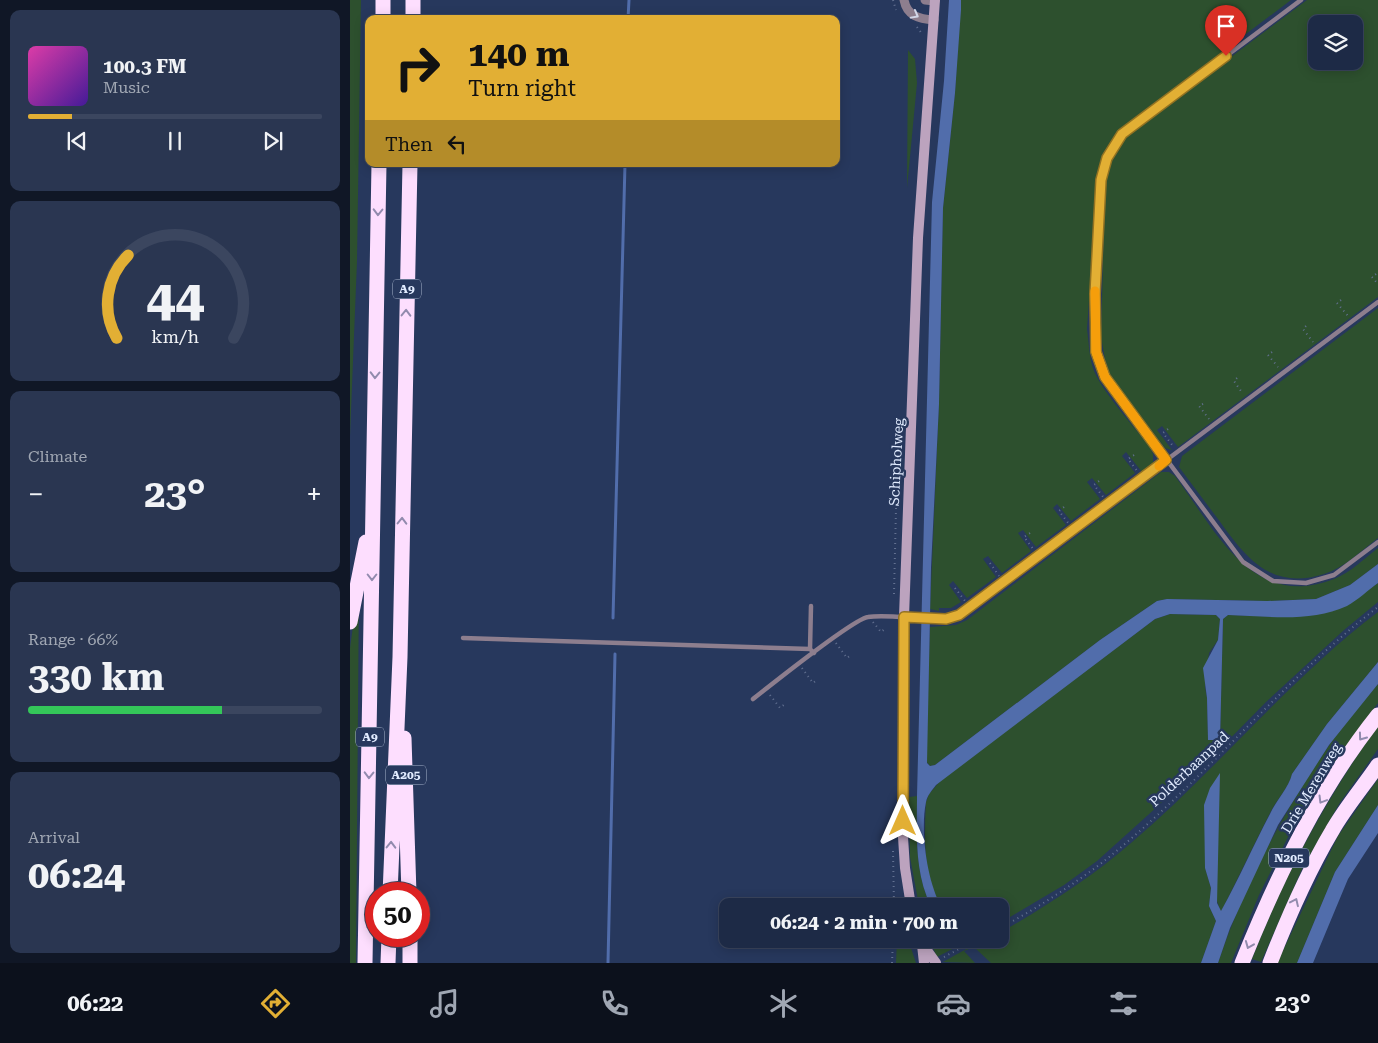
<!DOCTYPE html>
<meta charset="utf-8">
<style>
:root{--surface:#1d2a46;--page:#2a3651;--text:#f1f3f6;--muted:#a0a7b3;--line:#3b465f;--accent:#e2af34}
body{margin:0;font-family:"Roboto Serif",serif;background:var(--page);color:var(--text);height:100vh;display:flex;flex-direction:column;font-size:19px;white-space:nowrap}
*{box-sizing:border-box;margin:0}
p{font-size:16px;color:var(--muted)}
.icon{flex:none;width:28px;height:28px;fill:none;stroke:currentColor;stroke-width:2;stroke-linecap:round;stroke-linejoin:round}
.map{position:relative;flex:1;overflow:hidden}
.sheet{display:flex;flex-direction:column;gap:10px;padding:10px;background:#101726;width:350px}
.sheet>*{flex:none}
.guide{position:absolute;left:15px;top:15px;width:475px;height:152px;border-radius:10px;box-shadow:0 2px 12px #0003,0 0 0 1px var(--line);background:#e2af34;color:#111;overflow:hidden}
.fabs{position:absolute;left:958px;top:15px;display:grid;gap:10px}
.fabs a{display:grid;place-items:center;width:55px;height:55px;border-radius:10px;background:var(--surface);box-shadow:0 2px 12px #0003,0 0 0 1px var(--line);font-size:25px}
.speed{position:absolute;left:15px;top:882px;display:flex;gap:10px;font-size:25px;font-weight:700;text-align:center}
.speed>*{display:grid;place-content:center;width:65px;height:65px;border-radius:50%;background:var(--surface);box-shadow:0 2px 12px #0003,0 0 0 1px var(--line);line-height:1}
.speed .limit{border:8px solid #d22;background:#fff;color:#111}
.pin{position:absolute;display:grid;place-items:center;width:42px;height:42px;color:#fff;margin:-51px -21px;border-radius:50% 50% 50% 0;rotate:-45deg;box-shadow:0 0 5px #0007}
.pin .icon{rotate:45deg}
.me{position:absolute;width:55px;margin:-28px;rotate:0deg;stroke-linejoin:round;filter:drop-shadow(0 0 4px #0008)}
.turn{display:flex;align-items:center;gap:18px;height:105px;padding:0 20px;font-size:22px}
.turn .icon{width:65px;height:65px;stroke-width:2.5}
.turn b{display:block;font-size:35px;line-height:42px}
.then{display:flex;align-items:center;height:48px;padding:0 20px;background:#0003;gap:10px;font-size:19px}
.big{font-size:38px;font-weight:700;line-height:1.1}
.sheet .widget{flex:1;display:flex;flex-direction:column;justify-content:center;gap:8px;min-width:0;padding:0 18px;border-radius:10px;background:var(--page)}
.sheet .dial{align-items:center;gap:0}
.dial svg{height:130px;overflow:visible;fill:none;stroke:var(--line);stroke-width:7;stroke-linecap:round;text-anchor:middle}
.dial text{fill:var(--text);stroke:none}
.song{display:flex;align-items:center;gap:15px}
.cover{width:60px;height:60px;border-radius:8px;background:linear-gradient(135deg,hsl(320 70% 55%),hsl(260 70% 35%))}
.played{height:5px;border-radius:2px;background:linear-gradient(90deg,var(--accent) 15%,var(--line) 15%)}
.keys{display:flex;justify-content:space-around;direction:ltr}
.heat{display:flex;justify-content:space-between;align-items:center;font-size:28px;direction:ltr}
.charge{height:8px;border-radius:4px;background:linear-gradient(90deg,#34c759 66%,var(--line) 0)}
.trip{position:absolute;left:369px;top:898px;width:290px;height:50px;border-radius:10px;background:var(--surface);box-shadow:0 2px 12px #0003,0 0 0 1px var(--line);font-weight:700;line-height:50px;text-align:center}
.tabs{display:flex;height:80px;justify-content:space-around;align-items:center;background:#0c111c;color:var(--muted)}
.tabs .icon{width:35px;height:35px}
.tabs .on{color:var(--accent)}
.tabs b{font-size:22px;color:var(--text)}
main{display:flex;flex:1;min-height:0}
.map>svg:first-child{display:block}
.green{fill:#2d502e;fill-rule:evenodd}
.water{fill:#516dab}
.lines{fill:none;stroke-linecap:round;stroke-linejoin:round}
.stream{stroke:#516dab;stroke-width:3}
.path{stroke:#637191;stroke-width:2;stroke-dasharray:1 4;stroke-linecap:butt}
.lane{stroke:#8d7e8e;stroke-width:4.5}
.street{stroke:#8d7e8e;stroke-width:9}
.secondary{stroke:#bca3be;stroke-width:10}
.highway{stroke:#fddefe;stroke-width:15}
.oneway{stroke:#d1d6e8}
.oneway2{stroke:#928bae}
.route-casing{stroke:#937222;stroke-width:12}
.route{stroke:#e2af34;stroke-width:9}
.slow{stroke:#f59e0b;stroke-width:9}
.labels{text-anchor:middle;stroke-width:5;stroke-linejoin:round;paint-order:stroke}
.shield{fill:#27385d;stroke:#aab6ce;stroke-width:1}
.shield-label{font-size:12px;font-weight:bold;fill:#e2ecff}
.street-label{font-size:14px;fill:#e2ecff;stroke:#27385d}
</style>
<main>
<section class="sheet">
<div class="widget">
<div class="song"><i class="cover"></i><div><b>100.3 FM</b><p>Music</p></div></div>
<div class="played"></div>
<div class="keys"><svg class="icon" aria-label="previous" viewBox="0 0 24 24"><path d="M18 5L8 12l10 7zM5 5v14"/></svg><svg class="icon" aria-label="pause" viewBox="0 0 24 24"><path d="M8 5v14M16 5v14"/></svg><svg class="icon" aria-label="next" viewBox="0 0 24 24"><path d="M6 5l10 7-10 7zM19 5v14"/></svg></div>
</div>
<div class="widget dial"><svg viewBox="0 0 100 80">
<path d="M14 69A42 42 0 1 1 86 69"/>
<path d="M14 69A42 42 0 0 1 21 18" stroke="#e2af34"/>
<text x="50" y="56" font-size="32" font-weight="700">44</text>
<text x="50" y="72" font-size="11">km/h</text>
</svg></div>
<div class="widget"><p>Climate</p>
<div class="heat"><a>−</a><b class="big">23°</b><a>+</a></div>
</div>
<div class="widget"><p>Range · 66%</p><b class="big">330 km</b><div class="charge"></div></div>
<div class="widget"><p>Arrival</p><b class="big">06:24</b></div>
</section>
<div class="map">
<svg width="1028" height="963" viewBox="0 0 1028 963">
<rect width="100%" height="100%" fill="#27385d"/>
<path class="green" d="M0 0H11L7 261 0 436Z
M611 0H941L777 124C762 140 754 155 748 176L737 329C739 343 739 358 744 371 754 394 783 425 799 446L803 454V463L792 472 776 452 772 456 785 473 756 495 742 478 737 482 750 499 721 521 707 504 703 508 716 525 686 547 673 530 668 533 681 551 652 573 638 556 633 559 646 577 617 598 603 581 599 585 611 602 601 608H589V611L580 609 589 404 593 208 605 93Z
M957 0H1028V297L828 447 812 426 807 430 822 450 815 448 770 389 760 374 755 359 751 337 755 183 761 160 774 137ZM966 24H1004V61H966Z
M558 50 565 59 567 83 557 188Z
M1028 308V538C1012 550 994 568 974 574 921 591 896 558 868 519 855 502 842 484 829 467L832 456Z
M811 472H819L825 476C866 531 902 611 984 579 1000 573 1015 558 1028 548V564L1000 585 966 599 917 601 817 599 807 601 750 640 585 765 580 766 576 761 580 627 606 625 617 620Z
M9 583 6 963H0V648Z
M1028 583V602L994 630 916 702 859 760 747 861 714 885 650 923V906H591C573 875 574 837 576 802L579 794 591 780 805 619 820 614 866 615 870 619 868 640 859 653 855 687 857 698 858 739 870 740 873 619 878 615 940 617 997 605Z
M1028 612V662L977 724 942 774C939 787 928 798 921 811 904 844 888 878 871 912L855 868 861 888 859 906 866 921 851 963H641L624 947 614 951 625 963 593 962C610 953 630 939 650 939V933C696 906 741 878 781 843 867 770 938 680 1028 612Z
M1028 684V703L984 762 938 837 909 895 881 963H868C894 886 932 814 978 747 993 725 1011 705 1028 684Z
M1028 725V749L989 804 952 869 911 962 902 959C934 876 977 798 1028 725Z
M1028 779V805L985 872 947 963H927L988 836Z
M567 796C567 833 564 872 581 906H569L560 857 559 797Z
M547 939H558L566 963H546Z
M579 939H603L608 946 587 957Z"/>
<path class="water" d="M599 0H611V10L605 93 593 208 589 404 581 568 577 763 580 766 585 765 750 640 807 601 817 599 917 601 966 599 1000 585 1028 564V583C1018 590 1008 600 997 606 960 623 917 616 878 615L873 619 870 740H858L857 698 853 668 868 640 870 619 866 615 820 614 805 619 586 785C582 790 577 796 576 802 570 831 577 881 591 906H581C564 872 567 833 567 796L582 202 594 81Z
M1028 662V684L979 745 928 825 880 928 868 963H851L866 921 859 906 861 888 855 868 854 805 860 788 870 773 867 903 871 911C889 879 903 846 920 814 926 801 939 787 942 774L977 724Z
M1028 805V833L998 879 963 963H947L985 872Z"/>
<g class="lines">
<path class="stream" d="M278 19 279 0
M263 618 275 164
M258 963 265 654"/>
<path class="path" d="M543 0 546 10
M567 27 573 35
M1026 274 1022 277 1028 284
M991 300 987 303 998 316
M956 326 953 329 963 342
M922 352 918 355 928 367
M887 378 884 381 893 394
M853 404 849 406 859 419
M818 429 813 433 823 446
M784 455 778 459 788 472
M749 481 744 485 754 498
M714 507 709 511 719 524
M680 533 674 537 684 550
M640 563 649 576
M605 588 615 601
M544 594 547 465 550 424
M523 622 531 632 536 628
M486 643 497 658 502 654
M452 668 463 683 468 679
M420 695 430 708 435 704
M543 851 544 906
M650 928C684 910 718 888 749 865 849 787 928 684 1028 607
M594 957 628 939
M542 963 543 939"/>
<path class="lane" d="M951 0 772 134 757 158 751 180 745 294V352L755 377 893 562 923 581 956 583 984 575 1028 542
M113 638 460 649 464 653
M460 649 461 606
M403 699C421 685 503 619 518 617 542 613 589 624 609 615L1028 302"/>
<path class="street" d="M554 0C557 16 569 19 584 20
M575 0 585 1"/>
<path class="secondary" d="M561 906 555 868 553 837 554 617 568 238 585 0
M571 942 586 963
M572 945 574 963"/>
<path class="highway" d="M33 19V0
M63 19V0
M0 622 16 542
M54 738 59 894
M40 894 50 657 60 164
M60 936V963
M15 963 29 164
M38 963 39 936
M892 963C927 876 969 789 1028 715
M920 963C938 917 957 873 982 831 995 808 1013 787 1028 765"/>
</g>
<defs><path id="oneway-chevron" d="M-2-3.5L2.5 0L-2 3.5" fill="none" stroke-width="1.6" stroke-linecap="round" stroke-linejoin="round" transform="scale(1.25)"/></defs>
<use class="oneway" href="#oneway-chevron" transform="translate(565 15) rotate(29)"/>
<g class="oneway2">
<use href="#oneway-chevron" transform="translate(28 212) rotate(91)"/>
<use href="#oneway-chevron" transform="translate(56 313) rotate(-89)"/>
<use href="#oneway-chevron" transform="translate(25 375) rotate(91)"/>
<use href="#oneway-chevron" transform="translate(52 521) rotate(-89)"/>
<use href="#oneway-chevron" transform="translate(22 577) rotate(90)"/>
<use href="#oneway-chevron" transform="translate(1012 737) rotate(126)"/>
<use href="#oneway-chevron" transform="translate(19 775) rotate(91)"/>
<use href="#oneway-chevron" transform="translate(972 800) rotate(121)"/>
<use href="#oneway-chevron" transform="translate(41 845) rotate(-89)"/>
<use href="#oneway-chevron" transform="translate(945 902) rotate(-65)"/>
<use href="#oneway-chevron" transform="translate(899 945) rotate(112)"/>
</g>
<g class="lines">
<defs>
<path id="route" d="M553 821 554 617 596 619 609 615 816 460 755 377 746 352 745 294 751 180 757 158 772 134 876 56"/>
</defs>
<use href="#route" class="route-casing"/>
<use href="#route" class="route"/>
<path class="slow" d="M745 291 746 352 755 377 816 460 809 466"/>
</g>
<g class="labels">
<g class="shield">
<rect x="43" y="279.5" width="28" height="19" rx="4"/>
<rect x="6" y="727.5" width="28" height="19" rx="4"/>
<rect x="36" y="765.5" width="40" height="19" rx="4"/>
<rect x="919" y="848.5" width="40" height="19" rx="4"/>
</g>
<g class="shield-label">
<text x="57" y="293">A9</text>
<text x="20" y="741">A9</text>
<text x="56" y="779">A205</text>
<text x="939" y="862">N205</text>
</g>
<g class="street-label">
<text transform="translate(546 462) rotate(-87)" y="5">Schipholweg</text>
<text transform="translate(839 769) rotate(-43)" y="5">Polderbaanpad</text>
<text transform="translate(961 788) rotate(-59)" y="5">Drie Merenweg</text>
</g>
</g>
</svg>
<div class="fabs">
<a><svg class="icon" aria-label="layers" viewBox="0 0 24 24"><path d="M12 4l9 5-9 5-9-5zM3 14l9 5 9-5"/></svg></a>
</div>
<div class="speed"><div class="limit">50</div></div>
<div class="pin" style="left:876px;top:56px;background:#d93025"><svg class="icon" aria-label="arrive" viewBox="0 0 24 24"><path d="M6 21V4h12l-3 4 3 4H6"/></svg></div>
<svg class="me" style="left:553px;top:821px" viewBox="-20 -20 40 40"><path d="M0-17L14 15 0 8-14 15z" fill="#e2af34" stroke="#fff" stroke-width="4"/></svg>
<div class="trip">06:24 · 2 min · 700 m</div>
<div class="guide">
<div class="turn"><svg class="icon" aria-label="right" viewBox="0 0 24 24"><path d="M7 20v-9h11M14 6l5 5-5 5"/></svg><div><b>140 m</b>Turn right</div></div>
<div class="then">Then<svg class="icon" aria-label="left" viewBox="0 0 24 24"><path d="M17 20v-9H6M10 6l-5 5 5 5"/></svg></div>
</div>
</div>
</main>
<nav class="tabs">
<b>06:22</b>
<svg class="icon on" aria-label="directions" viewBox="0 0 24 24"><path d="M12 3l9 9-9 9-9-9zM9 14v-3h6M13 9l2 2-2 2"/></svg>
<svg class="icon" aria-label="music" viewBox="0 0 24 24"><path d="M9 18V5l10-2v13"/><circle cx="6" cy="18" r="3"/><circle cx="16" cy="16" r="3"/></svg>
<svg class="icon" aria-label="phone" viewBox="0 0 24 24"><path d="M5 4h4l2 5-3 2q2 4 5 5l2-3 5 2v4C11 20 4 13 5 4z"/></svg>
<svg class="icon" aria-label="climate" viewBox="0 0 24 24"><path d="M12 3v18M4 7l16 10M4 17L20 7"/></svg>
<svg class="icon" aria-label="car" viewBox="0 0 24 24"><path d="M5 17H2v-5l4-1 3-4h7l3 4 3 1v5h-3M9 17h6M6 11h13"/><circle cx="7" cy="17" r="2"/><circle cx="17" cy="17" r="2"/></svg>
<svg class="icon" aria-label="filters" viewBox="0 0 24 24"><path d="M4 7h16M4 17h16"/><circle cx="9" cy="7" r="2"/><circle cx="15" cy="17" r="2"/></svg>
<b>23°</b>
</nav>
